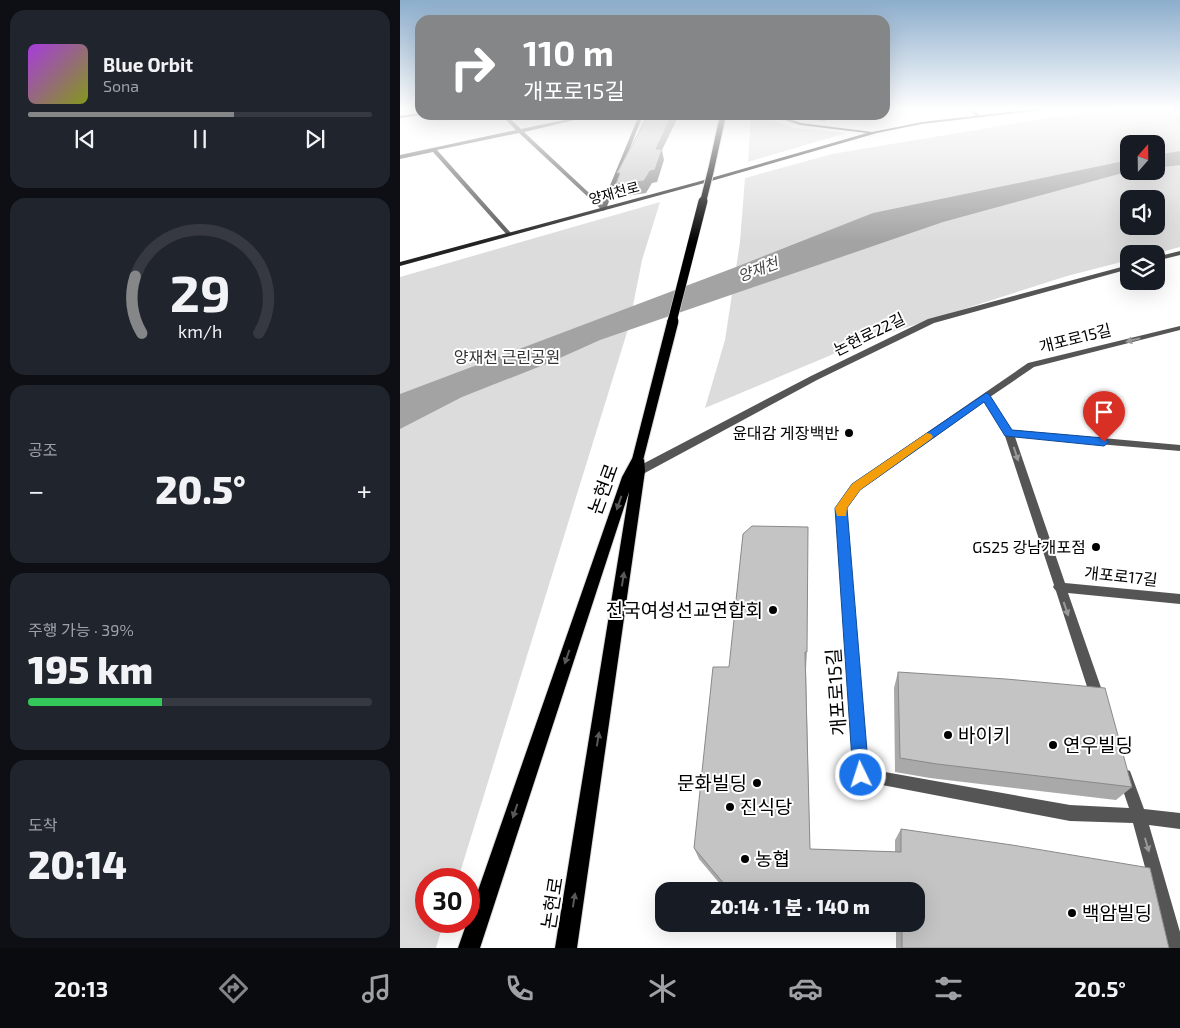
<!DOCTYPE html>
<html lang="ko">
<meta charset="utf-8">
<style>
:root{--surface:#171b24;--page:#20242c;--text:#f1f3f6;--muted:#9ea1a6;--line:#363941;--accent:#858687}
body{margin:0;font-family:"Exo 2","Noto Sans KR",sans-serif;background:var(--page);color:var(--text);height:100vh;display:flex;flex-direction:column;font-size:19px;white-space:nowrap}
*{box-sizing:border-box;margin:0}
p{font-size:16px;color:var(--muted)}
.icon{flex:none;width:28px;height:28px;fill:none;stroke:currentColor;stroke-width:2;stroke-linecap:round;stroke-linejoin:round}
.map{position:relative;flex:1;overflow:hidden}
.sheet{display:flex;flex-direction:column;gap:10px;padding:10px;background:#0d0f14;width:400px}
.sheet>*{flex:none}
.top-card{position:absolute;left:15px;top:15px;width:475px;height:105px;border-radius:15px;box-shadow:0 5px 20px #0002;background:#858687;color:#fff;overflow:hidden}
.needle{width:32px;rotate:20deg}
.tools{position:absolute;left:720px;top:135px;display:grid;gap:10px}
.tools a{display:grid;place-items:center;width:45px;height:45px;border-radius:10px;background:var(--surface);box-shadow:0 5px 20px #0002;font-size:25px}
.speed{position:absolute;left:15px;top:868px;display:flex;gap:10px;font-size:25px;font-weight:700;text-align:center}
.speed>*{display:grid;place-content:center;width:65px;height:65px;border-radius:50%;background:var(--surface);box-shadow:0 5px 20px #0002;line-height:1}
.speed .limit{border:8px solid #d22;background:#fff;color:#111}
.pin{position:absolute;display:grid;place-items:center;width:42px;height:42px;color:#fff;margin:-51px -21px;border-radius:50% 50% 50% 0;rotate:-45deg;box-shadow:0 0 5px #0007}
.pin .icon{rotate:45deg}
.me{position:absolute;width:55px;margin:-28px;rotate:356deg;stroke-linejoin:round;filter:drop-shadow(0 0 4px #0008)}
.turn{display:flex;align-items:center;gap:18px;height:105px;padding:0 25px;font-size:22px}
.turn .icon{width:65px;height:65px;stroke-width:2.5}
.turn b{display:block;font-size:35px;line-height:42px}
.big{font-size:38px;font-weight:800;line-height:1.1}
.sheet .tile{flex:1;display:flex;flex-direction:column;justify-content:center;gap:8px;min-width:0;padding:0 18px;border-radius:15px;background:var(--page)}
.sheet .dial{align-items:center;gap:0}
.dial svg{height:130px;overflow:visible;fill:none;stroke:var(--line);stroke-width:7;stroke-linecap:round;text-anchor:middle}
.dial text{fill:var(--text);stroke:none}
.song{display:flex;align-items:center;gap:15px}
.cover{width:60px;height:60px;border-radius:8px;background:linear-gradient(135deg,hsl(280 70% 55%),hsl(70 70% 35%))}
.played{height:5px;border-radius:2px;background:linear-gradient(90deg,var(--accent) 60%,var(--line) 60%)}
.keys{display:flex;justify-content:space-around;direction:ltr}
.heat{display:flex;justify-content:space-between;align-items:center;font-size:28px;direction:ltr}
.charge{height:8px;border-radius:4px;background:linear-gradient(90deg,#34c759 39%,var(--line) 0)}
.trip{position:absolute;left:255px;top:882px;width:270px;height:50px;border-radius:15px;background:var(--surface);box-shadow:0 5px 20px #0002;font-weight:800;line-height:50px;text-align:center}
.menu{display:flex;height:80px;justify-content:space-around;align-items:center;background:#090b0e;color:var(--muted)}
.menu .icon{width:35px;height:35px}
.menu .selected{color:var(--accent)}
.menu b{font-size:22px;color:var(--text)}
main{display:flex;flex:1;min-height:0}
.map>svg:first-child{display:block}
.green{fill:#dcdcdc;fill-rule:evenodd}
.water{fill:#a3a3a3}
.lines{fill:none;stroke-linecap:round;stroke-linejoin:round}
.primary-casing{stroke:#dbdbdb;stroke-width:2}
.street{fill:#555;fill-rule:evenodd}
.secondary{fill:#222;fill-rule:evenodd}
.primary{fill:#000;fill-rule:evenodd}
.primary-bridge-far2-casing{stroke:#dbdbdb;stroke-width:8;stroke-linecap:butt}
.primary-bridge-far1-casing{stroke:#dbdbdb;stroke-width:10;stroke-linecap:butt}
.primary-bridge-casing{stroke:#dbdbdb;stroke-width:13;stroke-linecap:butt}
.primary-bridge-far2{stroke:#000;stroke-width:6}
.primary-bridge-far1{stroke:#000;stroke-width:9}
.primary-bridge{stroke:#000;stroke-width:11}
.wall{fill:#a9a9a9}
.shaded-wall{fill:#898989}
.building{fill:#c4c4c4;stroke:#898989}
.oneway{fill:#999}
.oneway2{fill:#595959}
.route{fill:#1a73e8;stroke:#114b97}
.slow{fill:#f59e0b}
.poi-dot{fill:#000;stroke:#fff;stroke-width:2}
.labels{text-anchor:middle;stroke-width:4;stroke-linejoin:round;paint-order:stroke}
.far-street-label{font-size:14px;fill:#000;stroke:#fff}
.far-water-label{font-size:15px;font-style:italic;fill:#444;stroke:#fff}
.street-label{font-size:16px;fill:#000;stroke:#fff}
.park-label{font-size:16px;fill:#333;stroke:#fff}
.poi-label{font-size:16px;fill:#000;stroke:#fff;text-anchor:end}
.near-street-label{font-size:19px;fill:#000;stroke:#fff}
.near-poi-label{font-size:19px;fill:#000;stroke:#fff;text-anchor:start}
</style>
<main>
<section class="sheet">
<div class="tile">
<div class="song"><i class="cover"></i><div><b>Blue Orbit</b><p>Sona</p></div></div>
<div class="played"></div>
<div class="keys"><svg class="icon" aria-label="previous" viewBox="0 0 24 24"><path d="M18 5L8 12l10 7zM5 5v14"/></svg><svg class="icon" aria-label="pause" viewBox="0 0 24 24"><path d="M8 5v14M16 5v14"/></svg><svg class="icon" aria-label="next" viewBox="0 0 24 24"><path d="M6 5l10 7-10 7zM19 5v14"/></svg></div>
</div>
<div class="tile dial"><svg viewBox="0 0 100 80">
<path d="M14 69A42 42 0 1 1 86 69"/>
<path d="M14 69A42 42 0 0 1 10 34" stroke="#858687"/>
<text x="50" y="56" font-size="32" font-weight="700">29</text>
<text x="50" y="72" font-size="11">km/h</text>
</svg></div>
<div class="tile"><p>공조</p>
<div class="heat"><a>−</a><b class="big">20.5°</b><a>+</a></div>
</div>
<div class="tile"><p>주행 가능 · 39%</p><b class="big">195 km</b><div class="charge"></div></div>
<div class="tile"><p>도착</p><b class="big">20:14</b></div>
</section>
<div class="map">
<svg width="780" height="948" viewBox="0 0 780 948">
<rect width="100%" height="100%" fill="#fff"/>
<path class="green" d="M723 109H780V247L754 254H729V260L667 276 467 340 305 408 325 340 340 242 345 178 432 154 654 117ZM729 144H756V171H729ZM729 199H756V226H729Z
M351 115H358L394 128 446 133 348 162Z
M260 202 242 260 229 326 58 879H26V921H44L36 948H0V277Z"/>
<path class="water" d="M780 151V165L756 168V155Z
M729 160 730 171 543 222 200 340 151 362 62 397 0 429V394L336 267 473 213Z"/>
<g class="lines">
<defs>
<path id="primary" d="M320 115H326L314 170 311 172 308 170Z
M238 454 244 458 245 471 177 948H155L229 492 80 948H58L222 477 234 455Z"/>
</defs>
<use href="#primary" class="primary-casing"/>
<path class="street" d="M567 109H572L581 116 577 117Z
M101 115H106L121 129 188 115H196L124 132 202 205 239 115H243L206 209 203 211 119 133 37 150 111 233 112 234 109 236 107 235 33 152 0 159V155L116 130Z
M780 251V255L756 261V257Z
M729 265V269L534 323 417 380 243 474 239 475 234 471 235 468 411 376 528 319Z
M780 326V330L634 367 590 397 612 430 780 445V451L615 437 665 583 780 594V604L668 593 705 699 703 704 698 706 693 704 691 699 656 591 653 587 654 585 604 433 584 402 460 490 446 509 468 769 670 805 729 808 718 776 720 771 725 769 730 771 744 809 780 813V829L749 825 780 932V948H767L733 823 670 821 456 780 454 775 436 508 452 484 628 363Z"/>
<path class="secondary" d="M635 109H649L522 124 477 133 301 184 0 266V262L297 182 467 133 400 125 370 115H377L401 123 472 132 522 122Z
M20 113V115H22L0 118V116Z"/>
<use href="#primary" class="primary"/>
<defs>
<path id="primary-bridge-far2" d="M303 202 311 170"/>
<path id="primary-bridge-far1" d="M272 322 303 201"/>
<path id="primary-bridge" d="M238 458 273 321"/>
</defs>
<use href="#primary-bridge-far2" class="primary-bridge-far2-casing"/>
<use href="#primary-bridge-far1" class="primary-bridge-far1-casing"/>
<use href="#primary-bridge" class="primary-bridge-casing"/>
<use href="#primary-bridge-far2" class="primary-bridge-far2"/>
<use href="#primary-bridge-far1" class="primary-bridge-far1"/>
<use href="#primary-bridge" class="primary-bridge"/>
</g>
<path class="wall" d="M397 115H426L425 122 406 118Z
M407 652 406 669 410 849 495 852V840L501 829 769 948H496V931L357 929 352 924H516V891H326L299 859 294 848 329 667Z
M498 672 732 787 716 800 530 778 495 772 494 688Z"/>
<path class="shaded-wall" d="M272 115H279L262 150 264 160 257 182 252 183 246 193 218 197 216 184 250 171 256 149Z"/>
<path class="building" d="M248 115H272L256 149H262L255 170 250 171 244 181 216 184 220 173H217Z
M352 526 408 527 407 652H405L410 849 501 852V829L612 845 750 868 769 948H502V924H516V891H330L294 848 313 667H329L343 534Z
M498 672 606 679 705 688 732 787 537 764 500 758Z"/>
<defs><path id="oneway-solid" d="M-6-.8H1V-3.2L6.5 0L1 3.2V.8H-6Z" transform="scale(1.25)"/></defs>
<g class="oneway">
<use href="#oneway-solid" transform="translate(733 340) rotate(166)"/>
<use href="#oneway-solid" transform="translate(616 454) rotate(72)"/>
<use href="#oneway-solid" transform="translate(666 609) rotate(71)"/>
<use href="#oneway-solid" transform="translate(747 845) rotate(74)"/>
</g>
<g class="oneway2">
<use href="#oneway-solid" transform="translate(219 503) rotate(109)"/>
<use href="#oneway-solid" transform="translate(223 579) rotate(-81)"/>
<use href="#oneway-solid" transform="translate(167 657) rotate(109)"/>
<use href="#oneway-solid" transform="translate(198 739) rotate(-81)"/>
<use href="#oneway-solid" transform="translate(115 811) rotate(109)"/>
<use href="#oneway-solid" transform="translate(174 900) rotate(-81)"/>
</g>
<linearGradient id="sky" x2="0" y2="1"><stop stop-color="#8cadcc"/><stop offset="0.45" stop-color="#fff"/><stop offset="1" stop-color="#fff" stop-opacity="0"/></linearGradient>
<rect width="780" height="242" fill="url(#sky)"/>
<path class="route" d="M586 393 589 394 612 430 704 438 709 442 704 446 605 436 584 402 460 490 447 508 469 775 467 781 461 783 455 781 453 775 435 508 452 484Z"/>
<path class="slow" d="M527 433 531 434 533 437 531 439 460 490 447 508 446 516H437L435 508 452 484Z"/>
<g class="poi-dot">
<circle cx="449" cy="433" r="5"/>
<circle cx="696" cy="547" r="5"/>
<circle cx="373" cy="610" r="5"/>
<circle cx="548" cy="735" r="5"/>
<circle cx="653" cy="745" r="5"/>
<circle cx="357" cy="783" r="5"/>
<circle cx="330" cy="807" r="5"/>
<circle cx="345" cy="859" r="5"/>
<circle cx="672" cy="913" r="5"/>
</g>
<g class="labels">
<g class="far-street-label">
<text transform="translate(214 193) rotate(-15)" y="5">양재천로</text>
</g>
<g class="far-water-label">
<text transform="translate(358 270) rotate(-20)" y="5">양재천</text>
</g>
<g class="street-label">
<text transform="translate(469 334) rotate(-26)" y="6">논현로22길</text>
<text transform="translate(675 338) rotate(-14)" y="6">개포로15길</text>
<text transform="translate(721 576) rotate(6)" y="6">개포로17길</text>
</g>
<g class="park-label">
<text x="107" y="363">양재천 근린공원</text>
</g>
<g class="poi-label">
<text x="439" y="439">윤대감 게장백반</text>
<text x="686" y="553">GS25 강남개포점</text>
</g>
<g class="near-street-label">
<text transform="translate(203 489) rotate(-70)" y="7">논현로</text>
<text transform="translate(436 692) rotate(-94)" y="7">개포로15길</text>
<text transform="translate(152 903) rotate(-81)" y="7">논현로</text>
</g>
<g class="near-poi-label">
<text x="363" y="617" text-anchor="end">전국여성선교연합회</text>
<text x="558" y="742">바이키</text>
<text x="663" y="752">연우빌딩</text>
<text x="347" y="790" text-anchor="end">문화빌딩</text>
<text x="340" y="814">진식당</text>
<text x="355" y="866">농협</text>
<text x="682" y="920">백암빌딩</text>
</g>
</g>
</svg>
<div class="tools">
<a><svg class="needle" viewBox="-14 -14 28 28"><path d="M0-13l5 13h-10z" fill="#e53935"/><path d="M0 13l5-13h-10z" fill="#9ea1a6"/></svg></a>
<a><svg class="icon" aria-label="sound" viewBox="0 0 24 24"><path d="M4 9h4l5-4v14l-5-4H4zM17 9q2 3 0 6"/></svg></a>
<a><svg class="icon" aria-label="layers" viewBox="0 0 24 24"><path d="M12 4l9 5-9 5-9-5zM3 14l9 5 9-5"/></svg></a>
</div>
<div class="speed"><div class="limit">30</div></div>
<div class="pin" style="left:704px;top:442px;background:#d93025"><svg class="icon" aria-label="arrive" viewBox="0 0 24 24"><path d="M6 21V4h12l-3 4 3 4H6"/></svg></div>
<svg class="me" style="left:461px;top:775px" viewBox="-20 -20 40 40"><circle r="17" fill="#1a73e8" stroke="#fff" stroke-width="3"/><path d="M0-11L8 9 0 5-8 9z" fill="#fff"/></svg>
<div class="trip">20:14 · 1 분 · 140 m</div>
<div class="top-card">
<div class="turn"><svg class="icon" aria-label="right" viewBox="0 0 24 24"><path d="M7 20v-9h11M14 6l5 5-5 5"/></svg><div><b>110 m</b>개포로15길</div></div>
</div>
</div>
</main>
<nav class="menu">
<b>20:13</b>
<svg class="icon selected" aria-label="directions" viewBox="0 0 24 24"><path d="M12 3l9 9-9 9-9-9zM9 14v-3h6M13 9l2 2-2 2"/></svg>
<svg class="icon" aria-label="music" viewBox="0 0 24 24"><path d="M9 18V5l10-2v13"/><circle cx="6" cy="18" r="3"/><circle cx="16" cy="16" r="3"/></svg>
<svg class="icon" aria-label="phone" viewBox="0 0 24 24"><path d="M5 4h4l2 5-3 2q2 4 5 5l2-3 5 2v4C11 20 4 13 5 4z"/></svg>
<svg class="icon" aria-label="climate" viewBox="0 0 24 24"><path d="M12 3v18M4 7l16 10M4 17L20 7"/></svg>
<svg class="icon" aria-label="car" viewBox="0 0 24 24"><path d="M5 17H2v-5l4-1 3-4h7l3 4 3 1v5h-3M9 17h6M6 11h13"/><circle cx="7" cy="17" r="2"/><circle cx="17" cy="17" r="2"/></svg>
<svg class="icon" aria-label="filters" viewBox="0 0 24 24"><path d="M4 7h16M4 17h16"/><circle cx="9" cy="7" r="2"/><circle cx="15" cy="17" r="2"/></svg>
<b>20.5°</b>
</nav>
